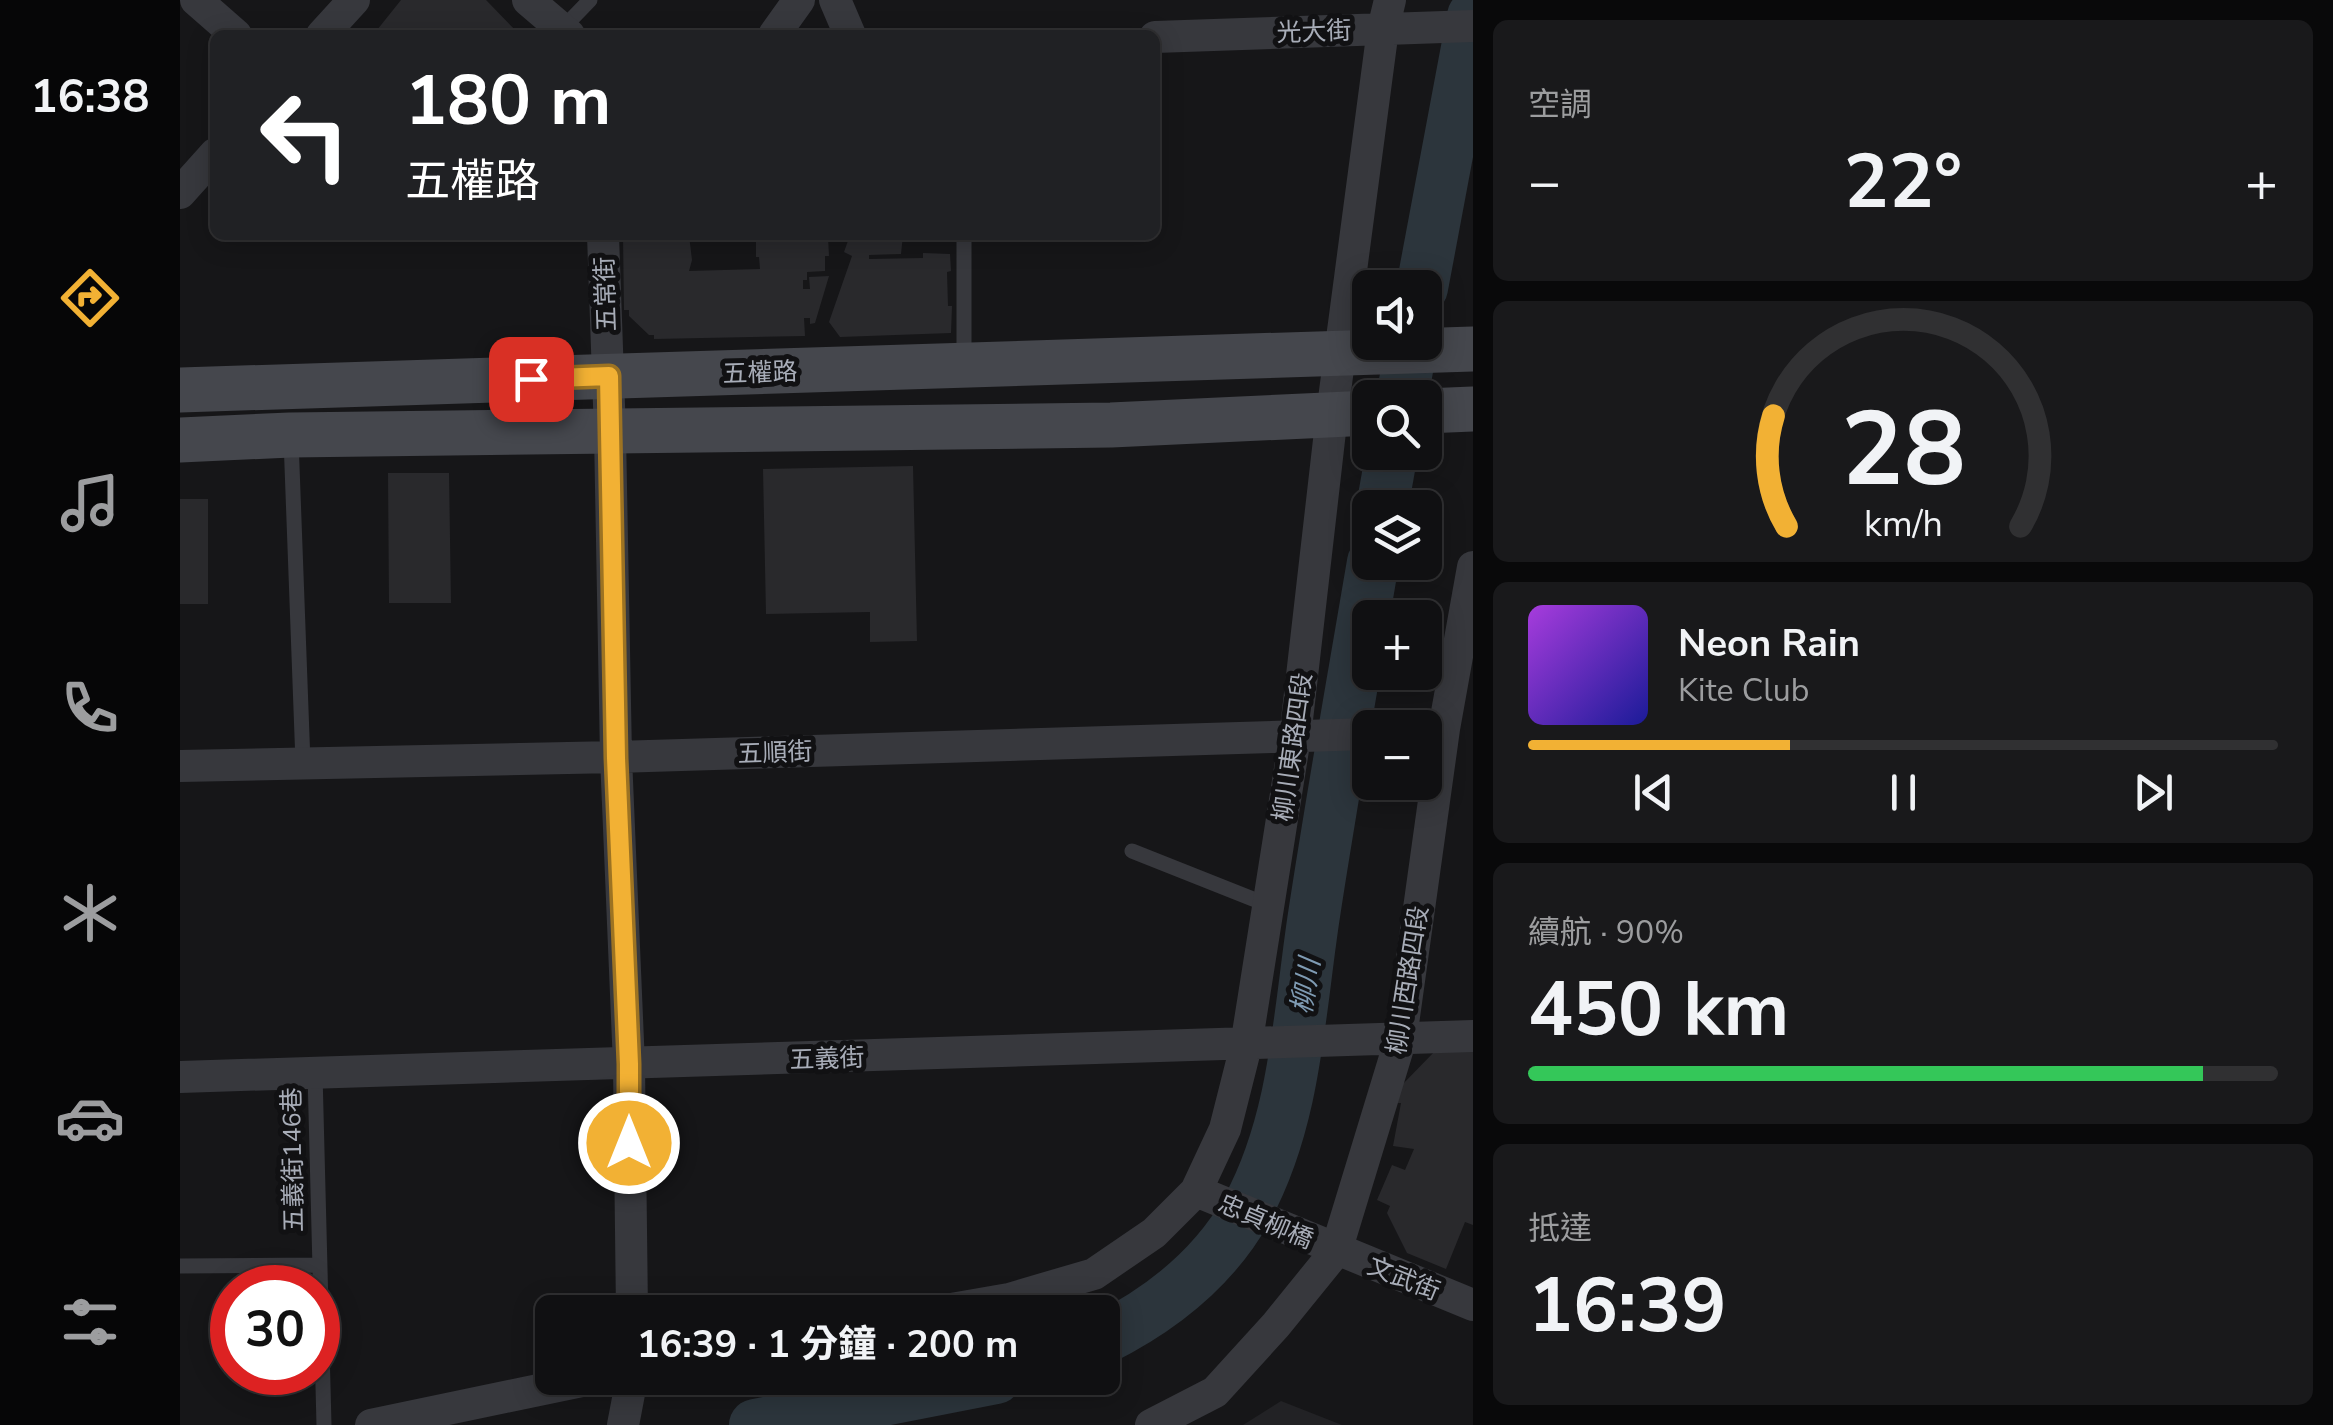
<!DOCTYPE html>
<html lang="zh-TW">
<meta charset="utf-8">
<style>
:root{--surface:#101012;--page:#19191b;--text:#f1f3f6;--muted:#9c9d9f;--line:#303032;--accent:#f2b134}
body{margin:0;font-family:"Nunito Sans","Noto Sans TC",sans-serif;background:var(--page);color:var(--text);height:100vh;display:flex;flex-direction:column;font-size:38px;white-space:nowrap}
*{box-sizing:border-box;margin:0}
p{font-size:32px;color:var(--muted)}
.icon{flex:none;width:55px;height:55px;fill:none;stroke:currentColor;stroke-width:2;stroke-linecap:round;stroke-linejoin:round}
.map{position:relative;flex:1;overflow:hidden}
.sheet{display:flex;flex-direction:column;gap:20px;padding:20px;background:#09090a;width:860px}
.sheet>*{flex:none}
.top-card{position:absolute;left:30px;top:30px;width:950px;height:210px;border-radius:15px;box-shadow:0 5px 25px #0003,0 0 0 2px var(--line);background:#202124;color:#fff;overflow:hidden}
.tools{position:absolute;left:1172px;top:270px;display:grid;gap:20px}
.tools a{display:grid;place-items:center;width:90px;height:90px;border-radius:15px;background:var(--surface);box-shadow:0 5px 25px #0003,0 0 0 2px var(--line);font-size:50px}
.speed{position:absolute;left:30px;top:1265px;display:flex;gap:20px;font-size:50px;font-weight:700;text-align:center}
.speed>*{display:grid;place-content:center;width:130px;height:130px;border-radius:50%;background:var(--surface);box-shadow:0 5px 25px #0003,0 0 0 2px var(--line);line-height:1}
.speed .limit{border:15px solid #d22;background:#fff;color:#111}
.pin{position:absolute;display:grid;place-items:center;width:85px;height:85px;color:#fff;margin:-42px;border-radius:20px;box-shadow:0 5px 15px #0006}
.me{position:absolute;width:110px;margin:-55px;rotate:0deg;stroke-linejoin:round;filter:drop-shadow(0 0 8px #0008)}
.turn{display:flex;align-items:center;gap:35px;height:210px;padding:0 30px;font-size:45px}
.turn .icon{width:130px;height:130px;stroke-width:2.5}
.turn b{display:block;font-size:70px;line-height:85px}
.big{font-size:75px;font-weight:700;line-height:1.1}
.sheet .tile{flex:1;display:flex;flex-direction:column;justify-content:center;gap:15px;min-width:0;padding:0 35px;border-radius:15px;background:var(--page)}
.sheet .dial{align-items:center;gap:0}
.dial svg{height:260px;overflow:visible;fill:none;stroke:var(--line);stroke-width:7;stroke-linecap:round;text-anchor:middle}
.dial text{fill:var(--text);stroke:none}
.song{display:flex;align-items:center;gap:30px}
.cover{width:120px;height:120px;border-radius:15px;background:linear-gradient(135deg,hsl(280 70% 55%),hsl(240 70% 35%))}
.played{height:10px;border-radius:5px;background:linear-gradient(90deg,var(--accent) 35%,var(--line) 35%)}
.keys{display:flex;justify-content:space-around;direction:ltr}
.heat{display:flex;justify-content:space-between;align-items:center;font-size:55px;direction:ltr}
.charge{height:15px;border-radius:8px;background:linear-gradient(90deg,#34c759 90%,var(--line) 0)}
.trip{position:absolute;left:355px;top:1295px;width:585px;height:100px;border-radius:15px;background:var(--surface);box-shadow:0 5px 25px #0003,0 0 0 2px var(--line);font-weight:700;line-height:100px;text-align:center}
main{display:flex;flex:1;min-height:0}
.menu{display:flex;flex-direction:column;width:180px;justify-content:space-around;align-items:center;background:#060607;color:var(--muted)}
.menu .icon{width:70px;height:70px}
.menu .on{color:var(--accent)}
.menu b{font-size:45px;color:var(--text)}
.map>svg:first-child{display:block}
.built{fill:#222225}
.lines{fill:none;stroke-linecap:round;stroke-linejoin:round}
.river{stroke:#2c353c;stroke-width:52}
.building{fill:#29292c}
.lane{stroke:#37383d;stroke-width:15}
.street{stroke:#37383d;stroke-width:32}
.secondary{stroke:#45474d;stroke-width:45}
.route-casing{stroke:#9d7322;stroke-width:25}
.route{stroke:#f2b134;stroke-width:18}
.labels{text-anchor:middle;stroke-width:10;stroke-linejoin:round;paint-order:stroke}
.street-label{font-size:25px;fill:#a8adb8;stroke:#111113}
.water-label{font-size:28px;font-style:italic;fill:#7f9bb3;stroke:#111113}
</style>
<main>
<nav class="menu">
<b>16:38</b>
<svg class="icon on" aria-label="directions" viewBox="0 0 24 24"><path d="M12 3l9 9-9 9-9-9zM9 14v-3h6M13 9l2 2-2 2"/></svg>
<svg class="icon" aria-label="music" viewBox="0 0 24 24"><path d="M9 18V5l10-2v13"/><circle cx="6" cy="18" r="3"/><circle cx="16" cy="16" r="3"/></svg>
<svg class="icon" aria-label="phone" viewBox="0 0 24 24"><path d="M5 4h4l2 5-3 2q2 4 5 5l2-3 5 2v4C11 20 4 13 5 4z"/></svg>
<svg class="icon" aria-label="climate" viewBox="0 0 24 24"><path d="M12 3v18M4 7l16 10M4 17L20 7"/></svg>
<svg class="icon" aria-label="car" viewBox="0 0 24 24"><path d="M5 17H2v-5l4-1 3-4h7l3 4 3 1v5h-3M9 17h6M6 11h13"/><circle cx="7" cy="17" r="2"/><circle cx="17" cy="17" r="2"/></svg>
<svg class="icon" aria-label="filters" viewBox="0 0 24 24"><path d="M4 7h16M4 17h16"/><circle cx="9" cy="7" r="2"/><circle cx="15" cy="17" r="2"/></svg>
</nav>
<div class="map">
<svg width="1293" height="1425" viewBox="0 0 1293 1425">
<rect width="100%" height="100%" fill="#161618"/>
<path class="built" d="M1101 1401 1162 1425H1063Z"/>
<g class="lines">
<path class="river" d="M1242 288 1293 16
M1222 398 1232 342
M1202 508 1212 452
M922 1339C982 1309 1034 1268 1067 1209 1116 1119 1119 1013 1134 915 1152 797 1173 680 1193 562
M575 1425 816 1378"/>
</g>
<path class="building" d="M221 0H306L340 35H193Z
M443 235H509L512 260 509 271 580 269 579 257H576V238L579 235 648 237 649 256H645V271L627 272V280H623V289H630L629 277 649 276 635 323 630 324V318H624L625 336 474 339V335H469L449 316V310H444Z
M670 235H723L721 254 689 255V259L743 258V253L770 254 771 271 767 272 768 306H772L771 333 660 337 649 322 672 256 664 252Z
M733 466 737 641 690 642V612L586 614 583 469Z
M208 473H269L271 603H209Z
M0 499H28V604H0Z
M1293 1042V1225L1285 1222 1266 1269 1227 1253 1207 1213 1210 1206 1197 1200 1212 1165 1225 1170 1234 1149 1213 1146 1221 1103H1216L1220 1087 1255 1051Z"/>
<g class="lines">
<path class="lane" d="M382 29 410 0
M784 235V361
M111 439 123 763
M952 851 1088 905
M135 1073 144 1425
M0 1266 140 1265"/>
<path class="street" d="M16 0 56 35
M348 0 389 35
M655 0 670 35
M142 35 174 0
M594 35 619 0
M975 37 1293 26
M0 193 35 154
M423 235 430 433 436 757 449 1065 452 1312
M0 766 436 757 1190 734
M0 1077 1293 1036
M1016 1191 1293 1305
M754 1312 829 1299 914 1274 974 1233 1016 1191 1045 1129 1066 1046 1115 737 1152 414 1203 29 1210 0
M191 1425 416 1378
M443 1425 452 1378
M971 1425 1035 1392 1096 1325 1156 1251 1221 1038 1264 729 1293 567"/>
<path class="secondary" d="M0 390 1293 349
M1245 411 1293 409
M0 440 110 435 931 425 1190 413"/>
</g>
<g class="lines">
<defs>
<path id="route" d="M351 379 429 376 436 758 449 1064V1143"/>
</defs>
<use href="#route" class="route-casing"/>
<use href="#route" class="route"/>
</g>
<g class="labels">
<g class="street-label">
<text transform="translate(1134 31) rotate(-2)" y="9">光大街</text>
<text transform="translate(425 294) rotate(-92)" y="9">五常街</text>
<text transform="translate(580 372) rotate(-2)" y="9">五權路</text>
<text transform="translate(1112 747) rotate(-82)" y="9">柳川東路四段</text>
<text transform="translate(595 752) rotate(-2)" y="9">五順街</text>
<text transform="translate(1227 980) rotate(-81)" y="9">柳川西路四段</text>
<text transform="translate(647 1058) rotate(-2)" y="9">五義街</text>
<text transform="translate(112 1160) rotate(-91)" y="9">五義街146巷</text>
<text transform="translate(1086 1221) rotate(23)" y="9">忠貞柳橋</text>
<text transform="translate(1224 1278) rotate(22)" y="9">文武街</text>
</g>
<g class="water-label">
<text transform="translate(1125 986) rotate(-81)" y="10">柳川</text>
</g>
</g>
</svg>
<div class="tools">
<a><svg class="icon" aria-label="sound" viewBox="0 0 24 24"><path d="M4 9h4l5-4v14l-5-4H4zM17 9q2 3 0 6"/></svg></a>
<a><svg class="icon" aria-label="search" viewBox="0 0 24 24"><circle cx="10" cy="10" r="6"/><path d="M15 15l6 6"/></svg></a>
<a><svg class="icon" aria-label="layers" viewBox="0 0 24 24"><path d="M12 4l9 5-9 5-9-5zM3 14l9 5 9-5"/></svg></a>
<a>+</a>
<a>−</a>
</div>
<div class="speed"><div class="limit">30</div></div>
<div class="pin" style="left:351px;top:379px;background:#d93025"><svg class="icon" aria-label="arrive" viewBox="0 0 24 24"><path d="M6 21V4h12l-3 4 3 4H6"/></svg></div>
<svg class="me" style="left:449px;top:1143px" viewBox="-20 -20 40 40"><circle r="17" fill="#f2b134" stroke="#fff" stroke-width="3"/><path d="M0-11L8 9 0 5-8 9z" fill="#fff"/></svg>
<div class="trip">16:39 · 1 分鐘 · 200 m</div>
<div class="top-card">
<div class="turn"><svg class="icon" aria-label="left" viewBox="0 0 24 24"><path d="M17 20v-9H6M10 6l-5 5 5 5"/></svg><div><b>180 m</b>五權路</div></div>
</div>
</div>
<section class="sheet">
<div class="tile"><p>空調</p>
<div class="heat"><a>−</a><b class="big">22°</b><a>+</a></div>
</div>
<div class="tile dial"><svg viewBox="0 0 100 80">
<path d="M14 69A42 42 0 1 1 86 69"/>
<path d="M14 69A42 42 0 0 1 10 35" stroke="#f2b134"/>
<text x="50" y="56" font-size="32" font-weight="700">28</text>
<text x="50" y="72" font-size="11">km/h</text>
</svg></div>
<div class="tile">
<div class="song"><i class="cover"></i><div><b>Neon Rain</b><p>Kite Club</p></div></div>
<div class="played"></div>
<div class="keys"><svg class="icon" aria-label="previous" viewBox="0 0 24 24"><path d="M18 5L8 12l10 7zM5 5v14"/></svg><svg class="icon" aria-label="pause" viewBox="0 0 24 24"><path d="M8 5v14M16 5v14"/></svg><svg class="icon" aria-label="next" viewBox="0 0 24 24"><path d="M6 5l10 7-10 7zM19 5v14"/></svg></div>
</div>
<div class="tile"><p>續航 · 90%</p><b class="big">450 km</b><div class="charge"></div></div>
<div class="tile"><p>抵達</p><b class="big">16:39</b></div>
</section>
</main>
